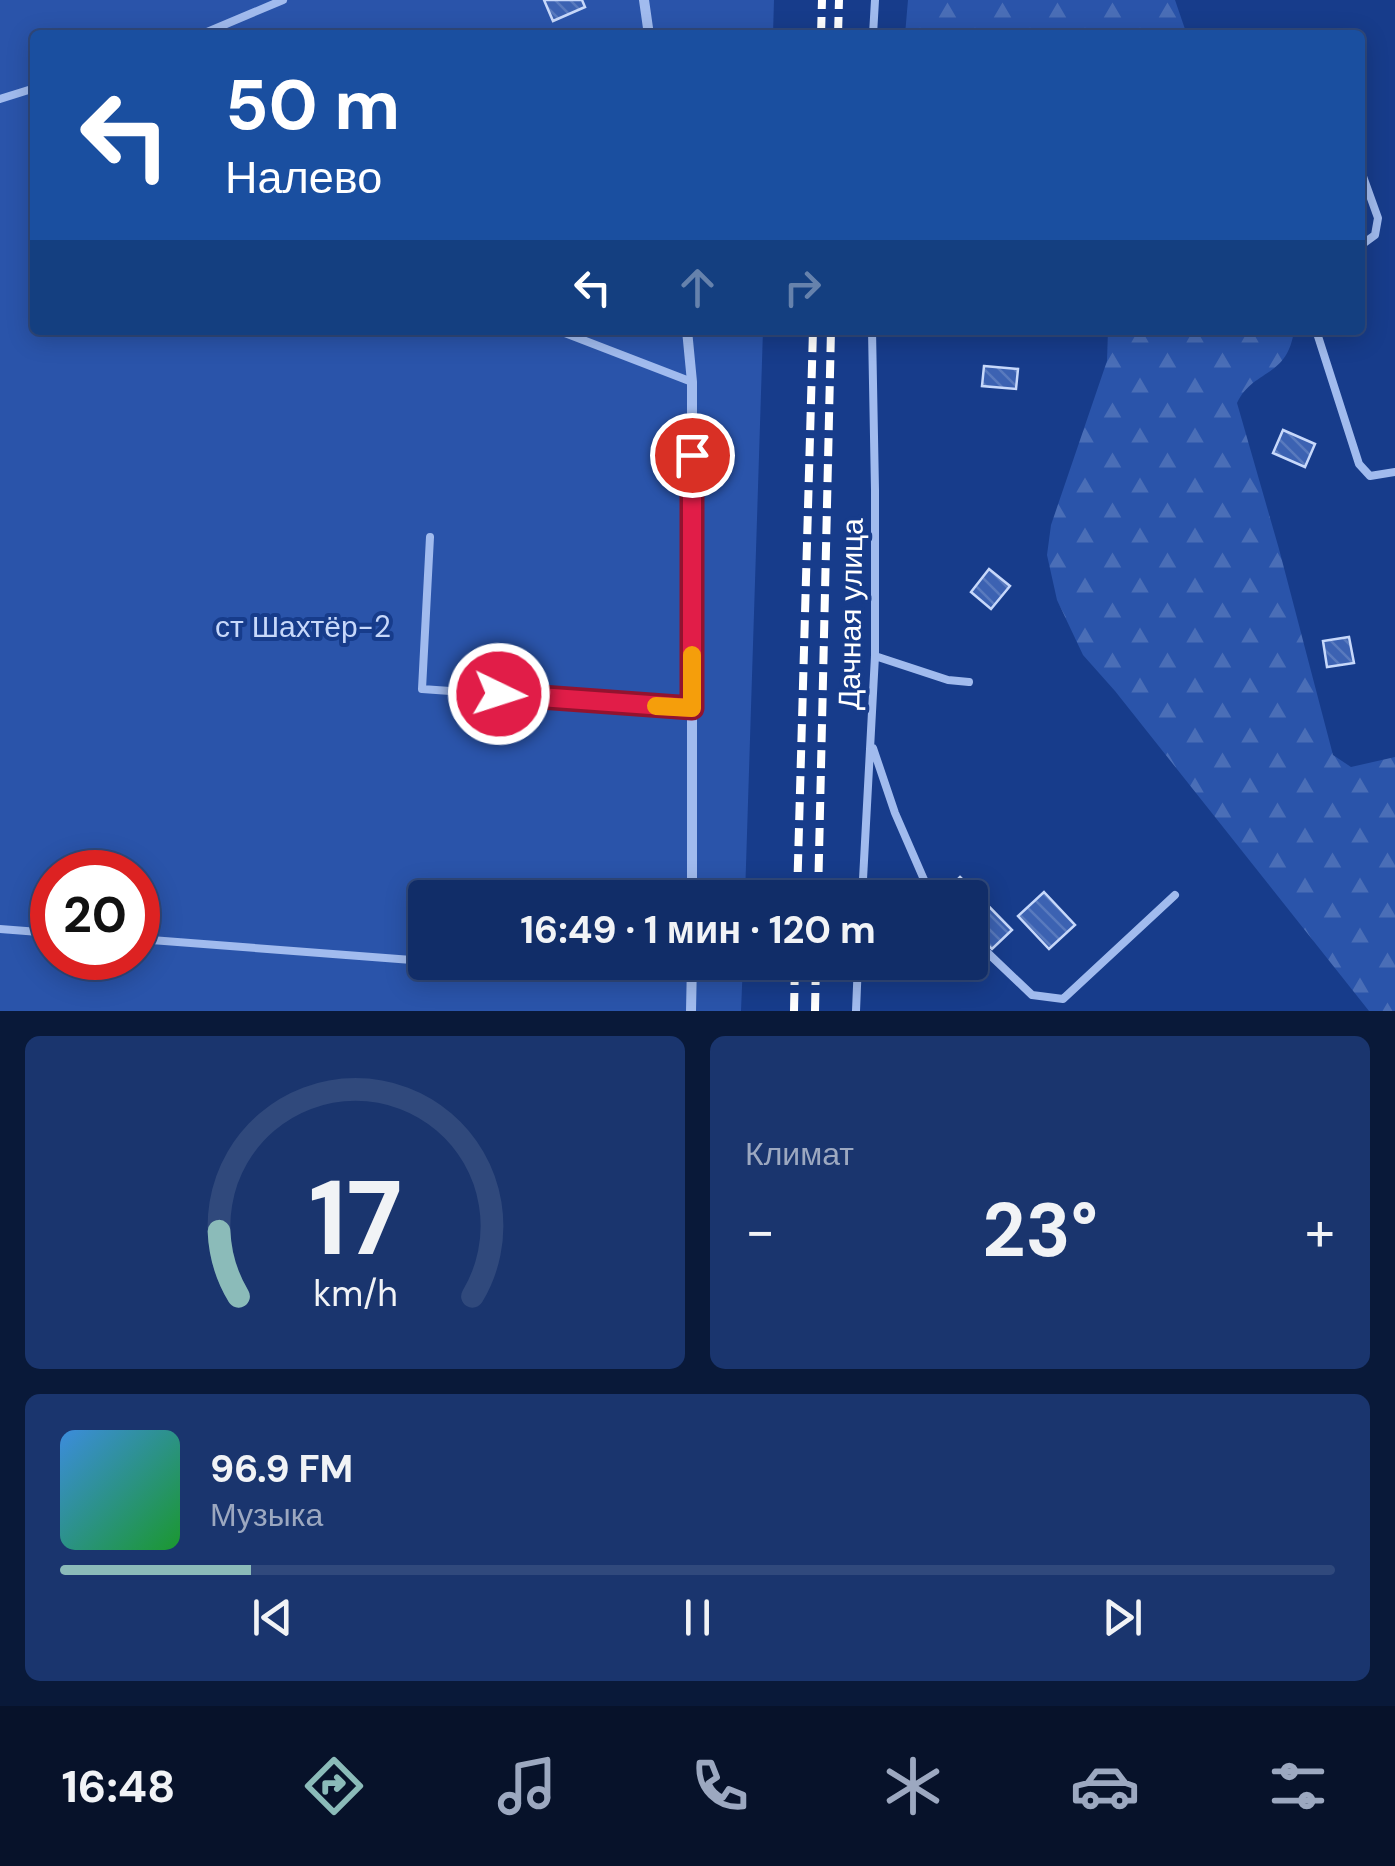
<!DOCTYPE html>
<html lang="ru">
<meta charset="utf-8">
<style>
:root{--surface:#112d68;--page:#1a356e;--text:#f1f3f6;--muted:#9ca8c0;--line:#30497c;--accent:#8bbbb9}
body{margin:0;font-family:"DM Sans",sans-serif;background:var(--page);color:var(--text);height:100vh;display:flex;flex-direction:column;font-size:38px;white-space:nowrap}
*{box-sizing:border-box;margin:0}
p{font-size:32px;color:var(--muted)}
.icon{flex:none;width:55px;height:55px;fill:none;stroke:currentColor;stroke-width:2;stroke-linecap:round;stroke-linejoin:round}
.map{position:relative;height:1011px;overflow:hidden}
.panel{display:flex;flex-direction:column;gap:25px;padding:25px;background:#091939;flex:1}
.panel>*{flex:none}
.guide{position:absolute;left:30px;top:30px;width:1335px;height:305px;border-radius:10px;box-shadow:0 5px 25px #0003,0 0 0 2px var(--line);background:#1a4fa0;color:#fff;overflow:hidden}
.speed{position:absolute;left:30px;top:850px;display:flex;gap:20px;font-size:50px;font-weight:700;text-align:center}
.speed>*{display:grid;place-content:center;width:130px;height:130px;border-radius:50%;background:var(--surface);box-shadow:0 5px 25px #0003,0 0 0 2px var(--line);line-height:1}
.speed .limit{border:15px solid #d22;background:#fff;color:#111}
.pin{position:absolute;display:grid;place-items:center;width:85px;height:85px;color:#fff;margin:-42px;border:5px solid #fff;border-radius:50%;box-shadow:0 2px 10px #0007}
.me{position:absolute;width:110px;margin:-55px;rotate:94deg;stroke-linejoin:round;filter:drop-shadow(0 0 8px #0008)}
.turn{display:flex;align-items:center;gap:35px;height:210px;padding:0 30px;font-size:45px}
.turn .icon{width:130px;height:130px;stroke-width:2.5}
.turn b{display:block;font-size:70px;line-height:85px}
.lanes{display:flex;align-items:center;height:95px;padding:0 30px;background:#0003;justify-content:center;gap:50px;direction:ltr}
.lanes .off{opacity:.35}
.big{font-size:75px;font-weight:700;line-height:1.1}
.panel .widget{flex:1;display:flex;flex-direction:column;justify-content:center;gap:15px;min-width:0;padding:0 35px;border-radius:15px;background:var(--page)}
.panel .dial{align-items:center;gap:0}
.dial svg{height:260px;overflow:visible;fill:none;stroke:var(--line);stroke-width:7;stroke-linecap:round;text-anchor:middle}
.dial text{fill:var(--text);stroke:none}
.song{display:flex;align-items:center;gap:30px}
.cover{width:120px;height:120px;border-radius:15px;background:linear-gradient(135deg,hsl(210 70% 55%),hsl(130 70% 35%))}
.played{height:10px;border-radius:5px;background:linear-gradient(90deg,var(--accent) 15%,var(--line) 15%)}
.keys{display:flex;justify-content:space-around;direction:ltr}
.heat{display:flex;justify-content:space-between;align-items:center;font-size:55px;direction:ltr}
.panel .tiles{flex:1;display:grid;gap:25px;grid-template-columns:1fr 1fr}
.widget:last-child{grid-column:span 2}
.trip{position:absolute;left:408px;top:880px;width:580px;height:100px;border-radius:10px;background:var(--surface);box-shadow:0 5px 25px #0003,0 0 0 2px var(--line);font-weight:700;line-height:100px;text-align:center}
.tabs{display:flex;height:160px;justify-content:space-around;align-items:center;background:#07122a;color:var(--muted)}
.tabs .icon{width:70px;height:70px}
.tabs .active{color:var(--accent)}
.tabs b{font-size:45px;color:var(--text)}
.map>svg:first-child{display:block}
.green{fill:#2a54aa;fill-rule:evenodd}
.forest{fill:url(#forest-firs)}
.building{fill:url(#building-back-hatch);stroke:#c7d8fa;stroke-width:2.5}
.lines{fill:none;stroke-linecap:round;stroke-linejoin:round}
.service{stroke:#a1bbee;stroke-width:8}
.minor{stroke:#a1bbee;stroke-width:10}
.rail{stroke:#fff;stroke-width:8;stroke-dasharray:18 8;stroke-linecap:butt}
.route-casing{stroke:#92132f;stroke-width:25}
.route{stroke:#e11d48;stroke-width:18}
.slow{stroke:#f59e0b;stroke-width:18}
.labels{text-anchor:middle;stroke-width:8;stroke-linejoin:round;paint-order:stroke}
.street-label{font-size:30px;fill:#fff;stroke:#173c8b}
.park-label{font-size:30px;fill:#c7d8fa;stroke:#173c8b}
</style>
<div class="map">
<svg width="1395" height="1011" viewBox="0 0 1395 1011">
<defs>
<pattern id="forest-firs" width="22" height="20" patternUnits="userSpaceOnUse" patternTransform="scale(2.5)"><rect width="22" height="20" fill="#2a54aa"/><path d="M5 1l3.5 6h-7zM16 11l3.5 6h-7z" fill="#4a6eb7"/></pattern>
<pattern id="building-back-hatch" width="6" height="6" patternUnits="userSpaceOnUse" patternTransform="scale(2.5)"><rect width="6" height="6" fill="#3c62b2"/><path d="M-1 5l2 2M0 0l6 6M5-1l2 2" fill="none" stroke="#597abe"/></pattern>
</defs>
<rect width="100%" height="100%" fill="#173c8b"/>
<path class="green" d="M0 0H774L773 35H35V330H763L745 897 425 898V962L743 963 741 1011H0ZM52 872H138V958H52Z"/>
<path class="forest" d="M908 0H1175L1187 35H905Z
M1108 330H1294C1288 378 1253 369 1237 403L1279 549 1333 755 1351 767 1395 757V1011H1369L1115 691 1083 655 1057 600 1047 555 1051 525 1107 361Z"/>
<path class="building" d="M544 0H582L585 7 553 21Z
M984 366 1018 369 1016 389 982 386Z
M1283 430 1315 444 1305 467 1273 453Z
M989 569 1010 586 991 609 971 592Z
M1349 637 1354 663 1327 667 1323 641Z
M960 877 1012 930 992 949 970 926V898L941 896Z
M534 888 563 890 562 898H534Z
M1044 892 1075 925 1049 949 1018 916Z"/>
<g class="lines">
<path class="service" d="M200 35 283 0
M873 35 875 0
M0 99 35 88
M1360 168 1378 218 1375 235 1360 246
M557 330 692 382
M1316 330 1359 464 1370 476 1395 472
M430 537 422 689 692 708
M875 656 948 680 969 682
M873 748 895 813 932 898
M862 898 875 656V490L872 330
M0 929 52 933
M970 936 1032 995 1063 999 1175 895
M138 939 425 961
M439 962 584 977H692
M856 1011 858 962"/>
<path class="minor" d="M644 0 649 35
M687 330 692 382V898
M691 1011 692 962"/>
<path class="rail" d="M821 35 822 0
M838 35 839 0
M797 898 813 330
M818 898 831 330
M794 1011 795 962
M815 1011 816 962"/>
</g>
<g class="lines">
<defs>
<path id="route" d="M499 694 692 708V455"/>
</defs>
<use href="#route" class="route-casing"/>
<use href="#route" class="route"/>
<path class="slow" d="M656 706 692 708V655"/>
</g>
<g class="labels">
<g class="street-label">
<text transform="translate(851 614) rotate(-89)" y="10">Дачная улица</text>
</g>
<g class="park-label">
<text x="303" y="637">ст Шахтёр-2</text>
</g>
</g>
</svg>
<div class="speed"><div class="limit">20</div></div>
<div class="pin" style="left:692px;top:455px;background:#d93025"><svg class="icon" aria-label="arrive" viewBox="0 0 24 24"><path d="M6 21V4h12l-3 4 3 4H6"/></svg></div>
<svg class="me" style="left:499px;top:694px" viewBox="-20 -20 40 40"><circle r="17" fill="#e11d48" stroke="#fff" stroke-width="3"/><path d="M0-11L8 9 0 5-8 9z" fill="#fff"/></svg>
<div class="trip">16:49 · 1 мин · 120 m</div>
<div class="guide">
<div class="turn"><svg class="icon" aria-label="left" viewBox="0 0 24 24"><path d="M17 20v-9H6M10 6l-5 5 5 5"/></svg><div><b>50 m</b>Налево</div></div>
<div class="lanes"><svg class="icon" aria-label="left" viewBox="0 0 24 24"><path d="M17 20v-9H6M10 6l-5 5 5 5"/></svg><svg class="icon off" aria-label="ahead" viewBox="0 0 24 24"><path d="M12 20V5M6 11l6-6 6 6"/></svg><svg class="icon off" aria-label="right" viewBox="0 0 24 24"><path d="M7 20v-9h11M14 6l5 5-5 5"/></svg></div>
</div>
</div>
<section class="panel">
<div class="tiles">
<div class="widget dial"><svg viewBox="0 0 100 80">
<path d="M14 69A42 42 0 1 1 86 69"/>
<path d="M14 69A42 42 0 0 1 8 49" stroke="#8bbbb9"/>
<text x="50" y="56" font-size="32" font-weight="700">17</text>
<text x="50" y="72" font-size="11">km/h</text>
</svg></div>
<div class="widget"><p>Климат</p>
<div class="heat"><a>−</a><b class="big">23°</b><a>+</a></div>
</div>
<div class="widget">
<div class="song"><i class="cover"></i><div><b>96.9 FM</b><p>Музыка</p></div></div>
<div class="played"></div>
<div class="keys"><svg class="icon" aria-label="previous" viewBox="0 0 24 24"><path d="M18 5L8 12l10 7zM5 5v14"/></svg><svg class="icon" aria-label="pause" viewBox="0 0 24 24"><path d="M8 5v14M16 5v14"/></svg><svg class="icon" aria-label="next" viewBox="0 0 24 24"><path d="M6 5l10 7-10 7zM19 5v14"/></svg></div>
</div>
</div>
</section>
<nav class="tabs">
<b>16:48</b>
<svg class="icon active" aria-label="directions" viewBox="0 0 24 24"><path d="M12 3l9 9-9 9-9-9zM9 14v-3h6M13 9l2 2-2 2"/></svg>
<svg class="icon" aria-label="music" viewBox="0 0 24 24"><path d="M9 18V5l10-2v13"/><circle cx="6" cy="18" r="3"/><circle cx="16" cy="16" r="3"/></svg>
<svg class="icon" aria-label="phone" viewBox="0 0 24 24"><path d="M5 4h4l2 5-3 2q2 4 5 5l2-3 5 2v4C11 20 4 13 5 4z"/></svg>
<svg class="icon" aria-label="climate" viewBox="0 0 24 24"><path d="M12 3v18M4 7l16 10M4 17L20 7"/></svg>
<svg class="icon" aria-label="car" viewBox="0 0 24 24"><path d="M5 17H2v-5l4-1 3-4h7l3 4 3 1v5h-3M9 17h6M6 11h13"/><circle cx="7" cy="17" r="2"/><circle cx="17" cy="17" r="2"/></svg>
<svg class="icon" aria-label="filters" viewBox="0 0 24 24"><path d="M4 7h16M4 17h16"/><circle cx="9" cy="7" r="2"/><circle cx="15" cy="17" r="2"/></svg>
</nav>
